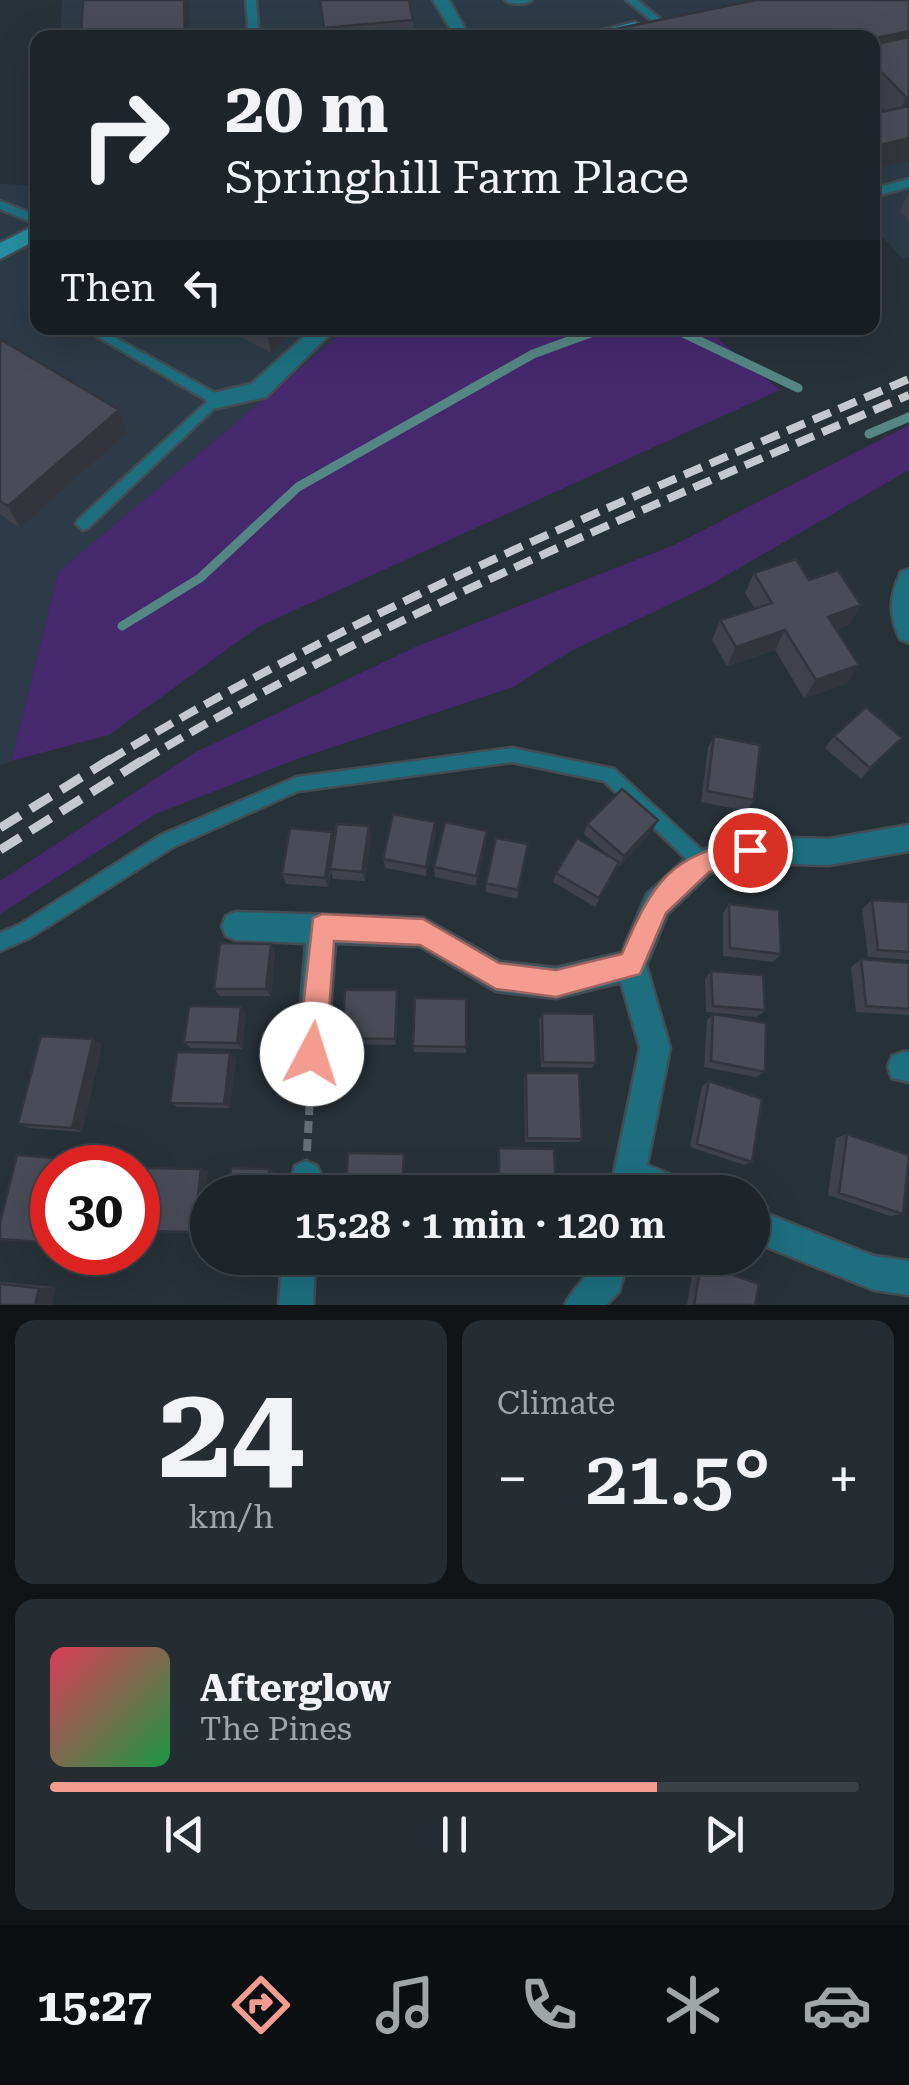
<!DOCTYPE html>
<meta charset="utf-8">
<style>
:root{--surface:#1d252a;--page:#252d32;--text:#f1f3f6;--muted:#a0a5a8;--line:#3b4247;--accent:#f59c90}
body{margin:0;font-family:"Roboto Serif",serif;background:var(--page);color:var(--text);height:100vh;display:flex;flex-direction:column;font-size:38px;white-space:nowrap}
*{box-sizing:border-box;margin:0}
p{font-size:32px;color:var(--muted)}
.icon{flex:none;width:55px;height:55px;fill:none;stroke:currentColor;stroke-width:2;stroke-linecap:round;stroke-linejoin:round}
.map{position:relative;height:1305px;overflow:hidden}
.side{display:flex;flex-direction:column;gap:15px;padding:15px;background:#101417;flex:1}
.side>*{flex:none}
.top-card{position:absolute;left:30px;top:30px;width:850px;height:305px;border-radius:20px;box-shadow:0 10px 40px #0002,0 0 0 2px var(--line);background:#1d252a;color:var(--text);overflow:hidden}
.speed{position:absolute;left:30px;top:1145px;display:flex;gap:20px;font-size:50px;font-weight:700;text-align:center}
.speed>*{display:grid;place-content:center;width:130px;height:130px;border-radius:50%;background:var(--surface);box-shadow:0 10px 40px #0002,0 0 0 2px var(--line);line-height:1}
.speed .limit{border:15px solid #d22;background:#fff;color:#111}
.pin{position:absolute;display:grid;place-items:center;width:85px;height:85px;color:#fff;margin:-42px;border:5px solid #fff;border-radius:50%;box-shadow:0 2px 10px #0007}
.me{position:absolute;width:110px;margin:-55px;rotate:5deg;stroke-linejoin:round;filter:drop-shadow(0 0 8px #0008)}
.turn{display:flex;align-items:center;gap:35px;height:210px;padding:0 30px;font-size:45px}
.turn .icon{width:130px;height:130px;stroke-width:2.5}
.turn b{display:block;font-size:70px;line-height:85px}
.then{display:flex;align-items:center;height:95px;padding:0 30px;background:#0003;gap:20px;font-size:38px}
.big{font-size:75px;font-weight:600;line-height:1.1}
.side .widget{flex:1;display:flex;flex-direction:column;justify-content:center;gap:15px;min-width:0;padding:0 35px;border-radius:20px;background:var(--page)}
.side .dial{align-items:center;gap:0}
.dial b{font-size:130px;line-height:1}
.song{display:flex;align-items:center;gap:30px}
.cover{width:120px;height:120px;border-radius:15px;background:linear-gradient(135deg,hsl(350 70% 55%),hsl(140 70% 35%))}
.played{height:10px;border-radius:5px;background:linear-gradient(90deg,var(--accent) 75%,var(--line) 75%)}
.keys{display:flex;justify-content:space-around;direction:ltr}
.heat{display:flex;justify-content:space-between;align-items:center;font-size:55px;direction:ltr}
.side .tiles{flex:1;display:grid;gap:15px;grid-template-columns:1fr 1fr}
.widget:last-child{grid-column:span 2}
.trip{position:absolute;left:190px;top:1175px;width:580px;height:100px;border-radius:50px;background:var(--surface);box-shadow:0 10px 40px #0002,0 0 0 2px var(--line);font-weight:600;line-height:100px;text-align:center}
.tabs{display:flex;height:160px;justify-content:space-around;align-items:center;background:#0c0f11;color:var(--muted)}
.tabs .icon{width:70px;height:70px}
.tabs .active{color:var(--accent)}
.tabs b{font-size:45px;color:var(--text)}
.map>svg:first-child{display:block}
.built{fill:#2c3b47}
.green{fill:#46286c}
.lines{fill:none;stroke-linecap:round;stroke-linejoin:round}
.stream-far1{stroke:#548784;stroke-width:8}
.stream{stroke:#548784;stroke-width:9}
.lane-casing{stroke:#434c53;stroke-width:5}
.street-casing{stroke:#434c53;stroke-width:5}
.secondary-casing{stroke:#434c53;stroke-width:5}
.path{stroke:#656e74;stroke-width:8;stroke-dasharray:12 6;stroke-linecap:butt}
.lane{fill:#1d6f7f;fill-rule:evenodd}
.street{fill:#1d6f7f;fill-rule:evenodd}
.secondary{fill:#268fa3;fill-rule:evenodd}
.rail-far1{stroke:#c3c9cf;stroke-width:8;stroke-dasharray:19 9;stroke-linecap:butt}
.rail{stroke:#c3c9cf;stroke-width:9;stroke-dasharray:24 12;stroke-linecap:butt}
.wall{fill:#3f414b}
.shaded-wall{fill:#33353d}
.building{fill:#494c57;stroke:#33353d;stroke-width:2.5}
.route{fill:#f59c90;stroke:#9f655e;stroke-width:2.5}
</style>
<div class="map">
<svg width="909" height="1305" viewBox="0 0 909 1305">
<rect width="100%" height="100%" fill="#273138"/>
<path class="built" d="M62 0H909V257L903 259 873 227 872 38H60Z
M0 184 37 185 38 328H348L58 572 11 761 0 766Z"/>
<path class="green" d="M348 328H705L780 390 258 627 109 735 11 761 58 572Z
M909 425V470L708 586 571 651 513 687 297 759 156 814 0 914V881L194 753 415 647 674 545Z"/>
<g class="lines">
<path class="stream-far1" d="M615 328 677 330 687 335
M586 335 604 328"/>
<path class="stream" d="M681 332 798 388
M869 434 909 417
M122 626 200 578 298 487 533 354 593 332"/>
<defs>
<path id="lane" d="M246 0H256L259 38H249Z
M505 0H532C526 5 511 5 505 0Z
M626 0H637L664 22 656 24Z
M909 179V187L872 197V189Z
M0 201 38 216V225L0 209Z
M38 293V302L31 300V294Z
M83 328H98L222 397 223 400 88 528 83 530 76 524 78 520 208 401Z
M512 748 614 769 708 856 710 862 708 868 702 870 696 868 604 781 512 762 298 791 173 847 31 937 0 951V933L19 925 161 835 297 777Z"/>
<path id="street" d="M433 0H449L470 38H456Z
M314 328H336L266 397 217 408 209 406 206 400 209 394 251 384Z
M909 569V643L900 639C889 615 889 597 901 572Z
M909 825V851L829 865 750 863 710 873 667 914 646 965 670 1048 647 1165 686 1181 691 1192H610L640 1048 621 982 556 998 496 991 420 946 335 943 327 1054 323 1065 312 1069 301 1065 297 1054 306 943 236 940 226 936 222 926 226 916 236 912 423 918 500 962 556 968 622 953 647 894 692 853 750 837 829 839Z
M903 1052H909V1082L892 1078 888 1067 892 1056Z
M306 1161 317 1166 322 1177 320 1192H288L295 1166Z
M752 1208 874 1256 909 1261V1295L874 1290 752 1241Z
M282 1258H315L313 1305H279Z
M595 1258H628L619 1292 606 1305H565C573 1286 591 1278 595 1258Z"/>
<path id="secondary" d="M635 22 643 27 641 31 607 38H572Z
M458 33H497L505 38H450Z
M38 224V239L0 259V243Z"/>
</defs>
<use href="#lane" class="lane-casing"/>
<use href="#street" class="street-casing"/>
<use href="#secondary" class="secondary-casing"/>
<path class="path" d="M307 1151 311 1078"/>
<use href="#lane" class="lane"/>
<use href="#street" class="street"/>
<use href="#secondary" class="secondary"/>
<path class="rail-far1" d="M108 761C361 607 637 495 909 379
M142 761C386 615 649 507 909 395"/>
<path class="rail" d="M0 828 112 758
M0 850 146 758"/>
</g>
<path class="wall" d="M320 0H409L413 20 414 38H325Z
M909 0V161L872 170 885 111 872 97V38H605L606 31Z
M909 191V221L900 211Z
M225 328H298L271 353Z
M0 339 119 410 128 432 20 528 0 514Z
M754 573 809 580 861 605 849 625 836 630 859 665 846 684 804 698 775 650 727 666 712 640 720 620 755 609 745 593Z
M714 736 754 800 747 811 701 802 708 747Z
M834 736 902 738 861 779 825 748Z
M587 824 653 830 620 866 619 865 595 907 553 882 556 873 610 857 584 834Z
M436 832 426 876 385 868 383 859Z
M371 836 365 881 333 879 331 871 328 887 286 884 282 874 335 840Z
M486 841 476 886 435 877 434 867Z
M528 844 517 899 486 892V883Z
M872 900 909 902V960L868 957 862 909Z
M729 904 781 954 773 962 723 956V913Z
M275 951 271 996H220L214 989Z
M861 959 909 963V1015L856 1012 851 967Z
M711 971 765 1010 757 1017 706 1012 705 979Z
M397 990 398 997 396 1045 345 1044 342 1038Z
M466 999V1053L414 1052 413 1046Z
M246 1013 242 1049 191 1048 184 1042Z
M542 1013 596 1063 592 1068 541 1067 539 1020Z
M713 1014 765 1072 756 1077 704 1067 707 1020Z
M93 1039 102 1045 82 1132 30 1128 18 1124Z
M230 1053 236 1059 230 1108 177 1107 170 1103Z
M526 1073 582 1139 579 1142H525L524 1078Z
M709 1081 752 1162 744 1165 690 1147 702 1086Z
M847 1134 903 1214 890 1216 828 1195 836 1138Z
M694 1264H701L755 1305H687Z
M0 1282 56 1287 52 1305H0Z"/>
<path class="shaded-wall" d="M184 0H189L190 38H185Z
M909 31V61L872 62V39Z
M906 97H909V120L896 123Z
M909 138V161L872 170V147Z
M266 328H298L271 353Z
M119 410 128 432 20 528 8 506Z
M861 605 849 625 816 636 828 617Z
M785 630 775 650 727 666 736 647Z
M859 665 846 684 804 698 816 680Z
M902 738 892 749 861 779 870 768Z
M658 820 653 830 620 866 624 856Z
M435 822 436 832 426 876V867Z
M369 826 371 836 365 881 362 872Z
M487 831 486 841 476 886V876Z
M332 832 335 842 328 887 325 878Z
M271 944 275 951 271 996 266 989Z
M397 990 398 997 396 1045 395 1039Z
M241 1007 246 1013 242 1049 237 1043Z
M93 1039 102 1045 82 1132 72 1128Z
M230 1053 236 1059 230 1108 224 1104Z
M71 1159 82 1162 81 1168H70Z
M201 1169 208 1171 201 1233 194 1232Z
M269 1169 274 1172 272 1192H267Z
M56 1287 52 1305H35L39 1288Z"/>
<path class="building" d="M83 0H184L185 38H81Z
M320 0H409L413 20 324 28Z
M756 0H909V31L872 39V38H610L606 31Z
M909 37V97H906L872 62V45Z
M909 106V138L872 147V114Z
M0 339 119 410 8 506 0 501Z
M796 559 809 580 838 570 861 605 828 617 859 665 816 680 785 630 736 647 720 620 772 603 754 573Z
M866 707 902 738 870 768 834 736Z
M714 736 760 745 754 800 707 791Z
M622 789 658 820 624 856 587 824Z
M393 814 435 822 426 867 383 859Z
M445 822 487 831 476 876 434 867Z
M337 824 369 826 362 872 330 869Z
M290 828 332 832 325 878 282 874Z
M496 838 528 844 518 890 486 883Z
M577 838 619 862 599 898 556 873Z
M872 900 909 902V952L878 950Z
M729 904 779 910 781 954 730 948Z
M220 943 271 944 266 989H214Z
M861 959 909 963V1009L866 1006Z
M711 971 763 975 765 1010 713 1006Z
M345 990H397L395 1039 342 1038Z
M415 998 466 999V1047L413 1046Z
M189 1006 241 1007 237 1043 184 1042Z
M542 1013 594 1014 596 1063 543 1062Z
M713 1014 766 1023 765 1072 711 1061Z
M41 1036 93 1039 72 1128 18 1124Z
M177 1052 230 1053 224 1104 170 1103Z
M526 1073H579L582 1139 527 1138Z
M709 1081 762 1099 752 1162 697 1144Z
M847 1134 909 1155 903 1214 839 1193Z
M499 1148 554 1149 556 1192H499Z
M348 1153 404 1154 402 1192H346Z
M17 1155 71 1159 70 1168H52V1243L0 1239V1223Z
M140 1168 201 1169 194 1232 138 1231V1182Z
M231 1168 269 1169 267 1192H229Z
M701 1264 759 1284 755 1305H694Z
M0 1284 39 1288 35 1305H0Z"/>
<path class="route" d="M750 838 759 841 763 850 759 858 709 872 666 913 640 974 556 997 496 989 420 945 334 941 326 1054 322 1064 312 1068 302 1064 298 1054 313 918 322 914 423 919 499 963 556 970 622 954C655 878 668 858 750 838Z"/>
</svg>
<div class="speed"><div class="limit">30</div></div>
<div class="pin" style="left:750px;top:850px;background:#d93025"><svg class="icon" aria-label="arrive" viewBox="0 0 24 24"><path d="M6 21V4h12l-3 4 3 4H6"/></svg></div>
<svg class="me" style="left:312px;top:1054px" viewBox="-20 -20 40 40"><circle r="19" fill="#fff"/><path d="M0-13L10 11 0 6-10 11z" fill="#f59c90"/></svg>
<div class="trip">15:28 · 1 min · 120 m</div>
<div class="top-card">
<div class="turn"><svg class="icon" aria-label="right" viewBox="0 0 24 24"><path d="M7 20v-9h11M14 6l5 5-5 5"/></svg><div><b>20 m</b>Springhill Farm Place</div></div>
<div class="then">Then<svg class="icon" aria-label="left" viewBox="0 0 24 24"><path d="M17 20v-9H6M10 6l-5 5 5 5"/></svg></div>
</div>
</div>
<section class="side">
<div class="tiles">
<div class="widget dial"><b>24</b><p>km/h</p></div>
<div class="widget"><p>Climate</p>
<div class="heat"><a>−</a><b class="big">21.5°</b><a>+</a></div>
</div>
<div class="widget">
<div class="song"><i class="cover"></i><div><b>Afterglow</b><p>The Pines</p></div></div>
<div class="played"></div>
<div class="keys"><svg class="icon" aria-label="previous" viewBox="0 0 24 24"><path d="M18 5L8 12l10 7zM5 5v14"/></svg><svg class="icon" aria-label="pause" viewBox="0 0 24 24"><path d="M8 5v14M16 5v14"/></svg><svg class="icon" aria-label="next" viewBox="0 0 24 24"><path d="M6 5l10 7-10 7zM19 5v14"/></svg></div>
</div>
</div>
</section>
<nav class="tabs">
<b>15:27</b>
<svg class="icon active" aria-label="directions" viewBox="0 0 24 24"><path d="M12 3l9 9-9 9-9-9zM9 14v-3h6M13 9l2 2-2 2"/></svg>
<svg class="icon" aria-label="music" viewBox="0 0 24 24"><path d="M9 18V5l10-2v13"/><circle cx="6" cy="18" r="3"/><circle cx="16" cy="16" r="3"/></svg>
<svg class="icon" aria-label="phone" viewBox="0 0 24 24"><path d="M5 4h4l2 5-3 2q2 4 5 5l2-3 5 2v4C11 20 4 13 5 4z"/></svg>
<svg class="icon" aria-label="climate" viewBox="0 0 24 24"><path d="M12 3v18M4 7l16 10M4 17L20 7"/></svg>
<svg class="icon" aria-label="car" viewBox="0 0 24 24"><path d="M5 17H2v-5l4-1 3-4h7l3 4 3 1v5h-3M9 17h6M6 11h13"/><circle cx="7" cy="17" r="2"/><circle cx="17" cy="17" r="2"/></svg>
</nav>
